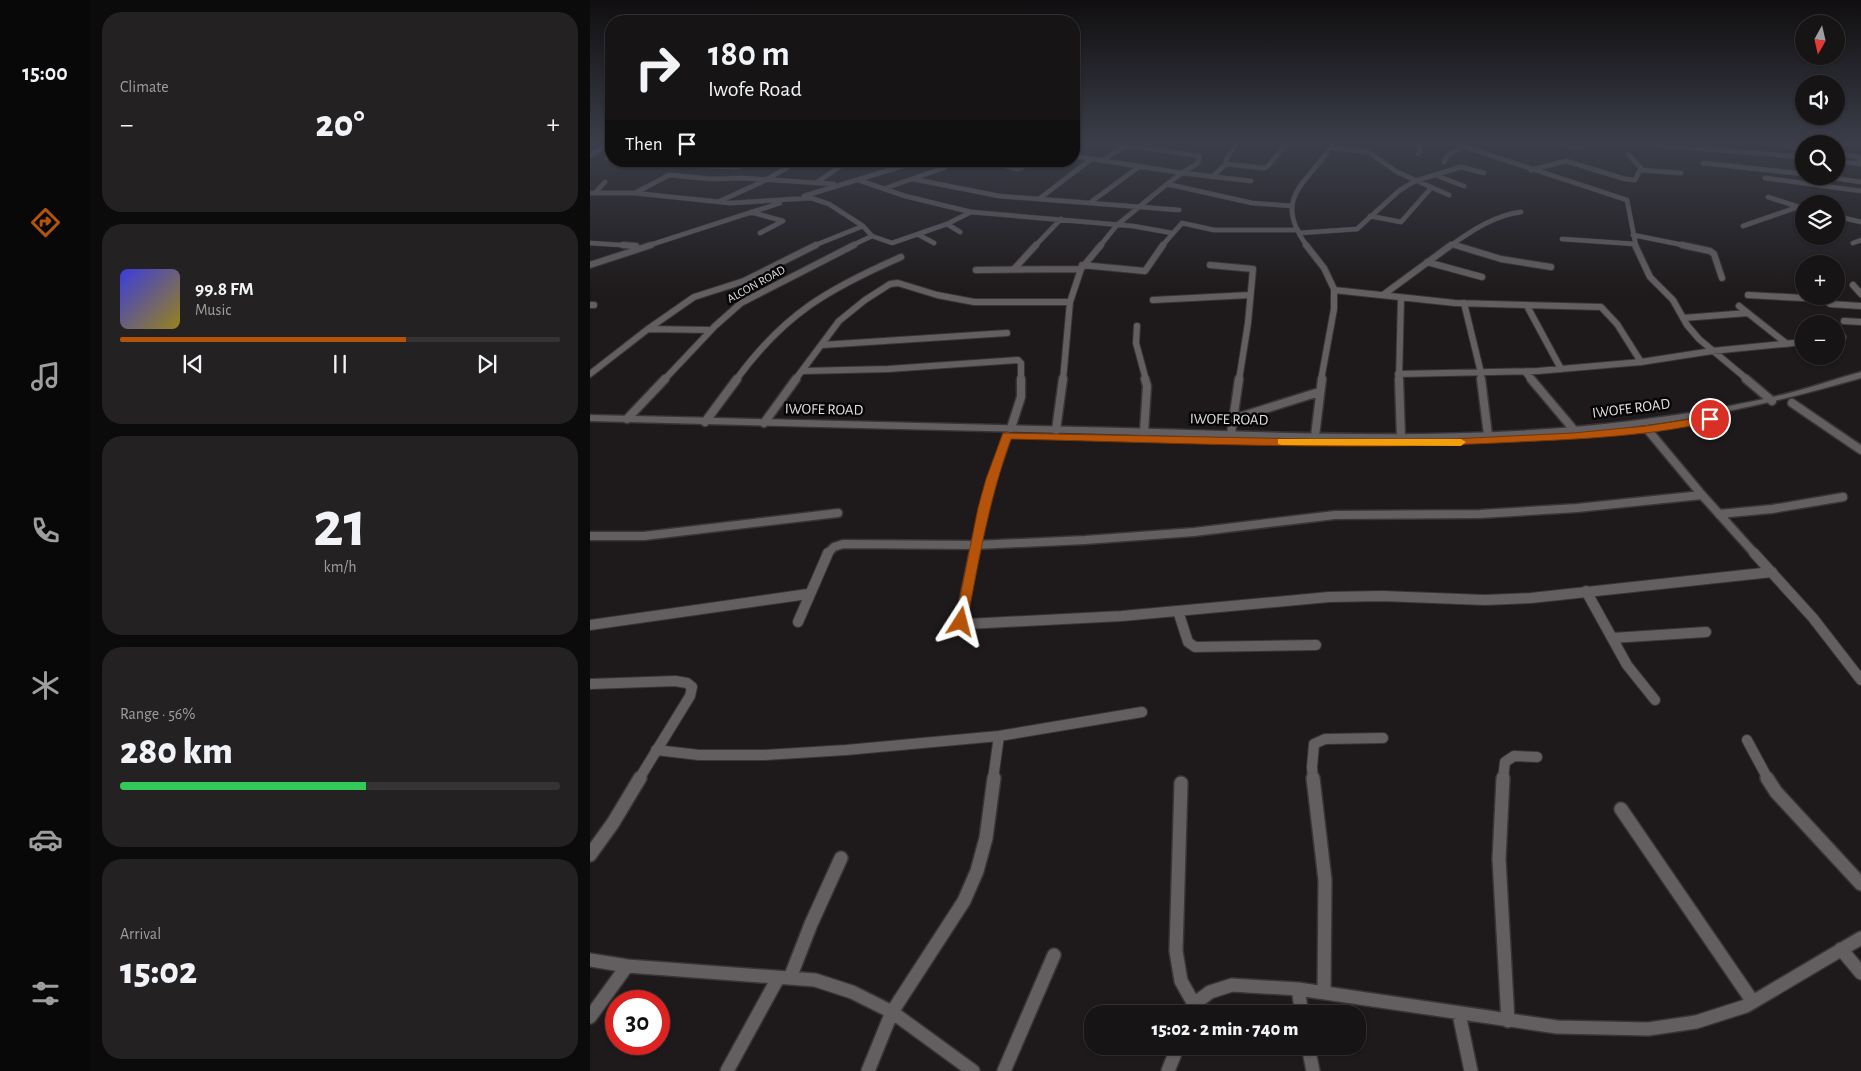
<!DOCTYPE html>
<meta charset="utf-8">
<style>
:root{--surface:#161414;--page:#232122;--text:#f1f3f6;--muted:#9e9ea0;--line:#353334;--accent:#b45309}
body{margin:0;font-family:"Alegreya Sans",sans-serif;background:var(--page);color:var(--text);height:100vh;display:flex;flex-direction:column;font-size:19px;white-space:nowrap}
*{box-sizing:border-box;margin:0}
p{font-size:16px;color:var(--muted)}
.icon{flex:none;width:28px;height:28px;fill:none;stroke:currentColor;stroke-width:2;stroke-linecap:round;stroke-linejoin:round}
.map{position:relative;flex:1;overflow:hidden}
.panel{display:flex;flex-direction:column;gap:12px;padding:12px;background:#0c0b0b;width:500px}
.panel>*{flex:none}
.top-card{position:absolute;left:15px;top:15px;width:475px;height:152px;border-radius:20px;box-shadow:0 1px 4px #0004,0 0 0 1px var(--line);background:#161414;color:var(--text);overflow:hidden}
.needle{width:32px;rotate:188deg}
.controls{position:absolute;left:1205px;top:15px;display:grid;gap:10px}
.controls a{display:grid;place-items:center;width:50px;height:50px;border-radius:50%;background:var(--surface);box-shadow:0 1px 4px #0004,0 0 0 1px var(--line);font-size:25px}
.speed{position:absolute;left:15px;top:990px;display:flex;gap:10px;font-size:25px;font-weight:700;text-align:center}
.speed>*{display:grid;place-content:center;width:65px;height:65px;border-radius:50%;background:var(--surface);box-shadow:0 1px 4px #0004,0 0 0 1px var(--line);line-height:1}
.speed .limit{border:8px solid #d22;background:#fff;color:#111}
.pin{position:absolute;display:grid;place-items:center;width:42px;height:42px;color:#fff;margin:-21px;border:2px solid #fff;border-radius:50%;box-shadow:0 1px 5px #0007}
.me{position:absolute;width:55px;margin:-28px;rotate:9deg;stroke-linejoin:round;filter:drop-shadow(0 0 4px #0008)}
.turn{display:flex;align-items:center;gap:18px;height:105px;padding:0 20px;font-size:22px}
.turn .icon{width:65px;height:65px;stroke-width:2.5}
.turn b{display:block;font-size:35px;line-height:42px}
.then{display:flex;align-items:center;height:48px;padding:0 20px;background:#0003;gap:10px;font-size:19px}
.big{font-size:38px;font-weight:800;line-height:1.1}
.panel .tile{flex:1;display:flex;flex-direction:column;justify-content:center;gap:8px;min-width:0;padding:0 18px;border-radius:20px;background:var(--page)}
.panel .dial{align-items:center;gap:0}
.dial b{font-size:65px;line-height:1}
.song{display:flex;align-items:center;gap:15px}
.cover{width:60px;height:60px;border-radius:8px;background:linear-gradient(135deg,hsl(240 70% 55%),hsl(50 70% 35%))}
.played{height:5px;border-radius:2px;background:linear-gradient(90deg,var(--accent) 65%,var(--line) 65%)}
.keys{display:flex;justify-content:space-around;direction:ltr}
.heat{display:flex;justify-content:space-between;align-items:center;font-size:28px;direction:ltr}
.charge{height:8px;border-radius:4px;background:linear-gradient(90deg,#34c759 56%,var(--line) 0)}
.trip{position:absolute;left:494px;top:1005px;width:282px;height:50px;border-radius:20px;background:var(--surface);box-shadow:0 1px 4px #0004,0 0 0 1px var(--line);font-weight:800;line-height:50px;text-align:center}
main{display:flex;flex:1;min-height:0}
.tabs{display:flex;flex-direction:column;width:90px;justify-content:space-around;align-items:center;background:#090808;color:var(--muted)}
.tabs .icon{width:35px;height:35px}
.tabs .active{color:var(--accent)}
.tabs b{font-size:22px;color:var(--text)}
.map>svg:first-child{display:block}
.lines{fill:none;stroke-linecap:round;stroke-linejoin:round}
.minor-far4-casing{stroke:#383536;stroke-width:5.5}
.minor-far3-casing{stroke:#383536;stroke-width:8}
.minor-far2-casing{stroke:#383536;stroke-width:11}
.minor-far1-casing{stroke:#383536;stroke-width:12}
.minor-casing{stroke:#383536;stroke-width:16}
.tertiary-casing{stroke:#383536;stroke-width:3}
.secondary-casing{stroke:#383536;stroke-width:3}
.minor-far4{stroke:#635e60;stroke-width:4.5}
.minor-far3{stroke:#635e60;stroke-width:6}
.minor-far2{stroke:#635e60;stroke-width:8}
.minor-far1{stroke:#635e60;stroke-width:10}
.minor{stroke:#635e60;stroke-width:13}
.tertiary{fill:#635e60;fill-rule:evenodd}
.secondary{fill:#7b627b;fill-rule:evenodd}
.route{fill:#b45309;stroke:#753606}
.slow{fill:#f59e0b}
.labels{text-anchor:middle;stroke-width:5;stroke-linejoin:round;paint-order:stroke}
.far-street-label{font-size:12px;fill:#e2dfe0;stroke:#070606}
.street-label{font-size:15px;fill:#e2dfe0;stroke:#070606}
</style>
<main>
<nav class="tabs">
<b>15:00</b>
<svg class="icon active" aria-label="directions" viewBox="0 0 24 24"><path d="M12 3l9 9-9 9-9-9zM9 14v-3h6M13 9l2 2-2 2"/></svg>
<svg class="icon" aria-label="music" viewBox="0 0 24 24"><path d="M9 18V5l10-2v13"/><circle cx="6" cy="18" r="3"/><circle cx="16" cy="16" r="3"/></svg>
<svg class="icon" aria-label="phone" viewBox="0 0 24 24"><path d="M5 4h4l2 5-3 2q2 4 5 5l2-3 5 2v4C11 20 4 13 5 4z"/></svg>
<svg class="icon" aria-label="climate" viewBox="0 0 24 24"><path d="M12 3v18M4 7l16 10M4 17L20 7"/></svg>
<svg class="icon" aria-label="car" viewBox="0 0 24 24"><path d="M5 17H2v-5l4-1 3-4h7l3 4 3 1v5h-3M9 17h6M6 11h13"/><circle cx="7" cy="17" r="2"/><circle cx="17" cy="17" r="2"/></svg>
<svg class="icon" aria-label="filters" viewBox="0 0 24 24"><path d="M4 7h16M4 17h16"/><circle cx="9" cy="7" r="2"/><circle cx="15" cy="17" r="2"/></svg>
</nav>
<section class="panel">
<div class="tile"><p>Climate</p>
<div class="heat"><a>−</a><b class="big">20°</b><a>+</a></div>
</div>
<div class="tile">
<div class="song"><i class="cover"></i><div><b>99.8 FM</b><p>Music</p></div></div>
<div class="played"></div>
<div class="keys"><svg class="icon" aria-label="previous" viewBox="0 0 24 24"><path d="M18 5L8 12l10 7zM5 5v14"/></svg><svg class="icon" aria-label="pause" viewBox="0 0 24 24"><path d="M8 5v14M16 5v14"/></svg><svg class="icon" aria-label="next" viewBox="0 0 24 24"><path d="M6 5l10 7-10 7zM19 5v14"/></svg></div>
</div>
<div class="tile dial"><b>21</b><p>km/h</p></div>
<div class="tile"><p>Range · 56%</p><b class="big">280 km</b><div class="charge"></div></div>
<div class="tile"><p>Arrival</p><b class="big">15:02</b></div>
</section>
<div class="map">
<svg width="1271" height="1071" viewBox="0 0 1271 1071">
<rect width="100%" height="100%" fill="#1e1a1b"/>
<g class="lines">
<defs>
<path id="minor-far4" d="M515 142 609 156 608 163 592 173
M828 142 830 150 828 154
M860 142 1037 200 1046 246
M956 142 993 148
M1167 142 1214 148
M1255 142 1271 145
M1063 145 1214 157
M741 148 778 152 807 172 859 195
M1246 153 1269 157 1271 164
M484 156 592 173 577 184 662 203 702 206
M17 158 21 155
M47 161 63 164 149 167
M396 161 428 169 446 161
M511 161 536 146
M1246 161 1271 164
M854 162 857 156 872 147
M1113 163 1214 174
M636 164 674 168 678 166 698 142
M941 170 976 161 1035 179 1045 180 1051 168 1038 154
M1051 170 1091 173
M592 173 661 181
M845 175 874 186
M1231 176 1271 182
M622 177 636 164 637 158 648 142
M1175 178 1271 191
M323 179 409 196 589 210
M268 180 315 196 381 212 543 226 582 233
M226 183 258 161
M296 188 356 167
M0 193H44L140 203 221 198 239 204 273 226 282 236 302 243 357 224 381 212
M5 193 15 182
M45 193 79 175 122 179 152 178 244 184
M214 196 329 161
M1178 197 1209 207
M449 199 500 160
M130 201 176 180 203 164
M501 202 550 166
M161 212 193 221 170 233
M780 216 811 222 841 188
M1246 216 1271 222
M357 224 370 232
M1153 226 1208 207
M709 233 767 229 810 190 825 181 871 167 894 173
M329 235 344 243
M1043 235 1098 246
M972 239 1045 244
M0 243 46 246
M1263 243 1271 240
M862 244 868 246
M57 246 190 203
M223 246 273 226
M261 246 282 236
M445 246 471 219
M510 246 527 225 577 184
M572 246 592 223 624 230H708
M717 246C680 195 720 183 744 142
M860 246C881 231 905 215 931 212"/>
<path id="minor-far3" d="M33 245 46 246
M716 245 734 268 744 289V309L731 380
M865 245 911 259 961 267
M1045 245 1060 277 1083 300 1097 325 1109 339 1158 380
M1092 245 1120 251 1124 254 1132 278
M837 262 892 277
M0 265 61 245
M492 265 555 271 573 245
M620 265 663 269 658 323 649 380
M424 269 446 245
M386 270 491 269
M1263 285 1271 294
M744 290 865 303 1011 307 1027 324 1051 362
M793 295 861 245
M1158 295 1232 299
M1230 296 1240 304 1271 306
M563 300 660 295
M874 303 891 373V380
M0 305H4
M937 306 971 369
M1149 306 1197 344
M1093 318 1158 313
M1254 321 1271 322
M547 326 546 343 556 380
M1246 326 1253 337 1246 339
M58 329 120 330
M232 345 417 333
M213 371 298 369 428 360 431 363V380
M935 372 942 380
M0 374 58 329 104 297 154 281 226 245
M808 374 948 371 1051 362 1122 351 1214 342
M74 380 125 326 151 303 264 245
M146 380C194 314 238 289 311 257
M205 380 249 321 275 300 300 284 308 283 347 295 384 302H480
M473 380 480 302 491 269 511 245
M809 380 811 298"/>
<path id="minor-far2" d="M809 379 811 438
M891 379 898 435
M941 379 984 430
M1156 379 1182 401
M1202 403 1271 450
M37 419 75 379
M643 419 729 392
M115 422 147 379
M174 423 206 379
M421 428 431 397V379
M1057 429 1112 495 1165 554
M466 430 473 379
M554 432 557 386 555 379
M641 434 649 379
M725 436 732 379
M1129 514 1182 509 1253 497
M0 536H54L248 513
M237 554 244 547 253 544 386 545 495 540 604 532 745 515 890 514 987 508 1112 495
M384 554 402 480 417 436"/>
<path id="minor-far1" d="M384 553 371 616V622L377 624 532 616 739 597 792 596 895 600 941 598 1182 572
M1164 553 1223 618 1271 680
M996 591 1037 665 1065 700
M588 611 598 642 605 647 726 645
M208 622 238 553
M0 625 218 594
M1022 638 1116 632
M0 684 85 681 97 683 102 687 100 696 49 779
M1157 740 1178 779
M66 750 109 755H175L256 750 409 736 552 712
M403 779 409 736
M723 779 722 767 724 744 735 739 793 738
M913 779 915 762 924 756 947 757"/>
<path id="minor" d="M723 778 735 880 734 993
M913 778 909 859 918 1021
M1177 778 1186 792 1271 884
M591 783 586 951 591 981 604 1004
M1031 809 1163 1002
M0 855 23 823 50 778
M1251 949 1271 973
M0 960 37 966 225 980 262 992 302 1012 383 1071
M200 978 221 924 251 858
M708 989 712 1014
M600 1014 604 1004 620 992 642 985 708 989 967 1027 1058 1029 1106 1022 1156 1006 1271 938
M869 1014 881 1071
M0 1017 37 966
M718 1046 723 1071
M137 1071 188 978
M278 1071 302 1012 374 901 387 871 396 838 404 778
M414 1071 464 955
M578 1071 588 1046"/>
<path id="tertiary" d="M1271 372V378C1205 397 1139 413 1071 423 899 448 724 439 552 435 368 430 184 426 0 421V415C178 419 355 424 533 428 711 433 893 443 1071 417 1115 411 1160 403 1203 392 1226 386 1248 378 1271 372Z"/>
<path id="secondary" d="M18 142H21V145L0 158V153Z"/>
</defs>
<use href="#minor-far4" class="minor-far4-casing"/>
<use href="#minor-far3" class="minor-far3-casing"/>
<use href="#minor-far2" class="minor-far2-casing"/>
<use href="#minor-far1" class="minor-far1-casing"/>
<use href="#minor" class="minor-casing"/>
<use href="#tertiary" class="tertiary-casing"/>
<use href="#secondary" class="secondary-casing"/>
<use href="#minor-far4" class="minor-far4"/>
<use href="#minor-far3" class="minor-far3"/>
<use href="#minor-far2" class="minor-far2"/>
<use href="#minor-far1" class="minor-far1"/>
<use href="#minor" class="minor"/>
<use href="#tertiary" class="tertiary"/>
<use href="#secondary" class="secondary"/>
</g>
<linearGradient id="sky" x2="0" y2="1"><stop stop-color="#100e0f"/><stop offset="0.49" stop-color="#3b3e4a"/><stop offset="1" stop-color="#3b3e4a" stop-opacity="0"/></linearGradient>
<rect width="1271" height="292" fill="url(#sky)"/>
<path class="route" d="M1120 416 1125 419 1124 421C1062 436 991 439 928 442 759 451 589 443 421 439 399 499 389 559 377 622L376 626 371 627 367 626 365 622 388 508 396 479 413 433 719 439H862L983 433 1056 426Z"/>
<path class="slow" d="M688 439H871L876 442 871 446 692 445 688 444Z"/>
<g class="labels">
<g class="far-street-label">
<text transform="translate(166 284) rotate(-29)" y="4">ALCON ROAD</text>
</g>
<g class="street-label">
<text transform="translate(1041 408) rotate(-7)" y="5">IWOFE ROAD</text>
<text transform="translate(234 409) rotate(1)" y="5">IWOFE ROAD</text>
<text transform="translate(639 419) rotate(1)" y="5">IWOFE ROAD</text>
</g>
</g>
</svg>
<div class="controls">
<a><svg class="needle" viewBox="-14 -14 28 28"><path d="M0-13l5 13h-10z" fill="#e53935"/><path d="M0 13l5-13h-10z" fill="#9e9ea0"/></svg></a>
<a><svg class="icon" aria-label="sound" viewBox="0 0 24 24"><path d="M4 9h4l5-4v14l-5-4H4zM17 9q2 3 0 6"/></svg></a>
<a><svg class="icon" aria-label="search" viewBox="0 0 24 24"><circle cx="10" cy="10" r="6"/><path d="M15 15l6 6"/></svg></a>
<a><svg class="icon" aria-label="layers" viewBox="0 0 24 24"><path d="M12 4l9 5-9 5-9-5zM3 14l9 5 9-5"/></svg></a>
<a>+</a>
<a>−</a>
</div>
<div class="speed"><div class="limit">30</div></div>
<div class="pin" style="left:1120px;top:419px;background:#d93025"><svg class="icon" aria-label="arrive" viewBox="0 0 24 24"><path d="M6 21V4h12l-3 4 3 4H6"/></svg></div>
<svg class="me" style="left:371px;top:622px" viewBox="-20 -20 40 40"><path d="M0-17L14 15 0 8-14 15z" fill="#b45309" stroke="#fff" stroke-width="4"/></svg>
<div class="trip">15:02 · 2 min · 740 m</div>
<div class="top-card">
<div class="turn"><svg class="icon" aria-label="right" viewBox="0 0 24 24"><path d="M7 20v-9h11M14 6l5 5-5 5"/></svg><div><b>180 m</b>Iwofe Road</div></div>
<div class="then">Then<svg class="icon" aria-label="arrive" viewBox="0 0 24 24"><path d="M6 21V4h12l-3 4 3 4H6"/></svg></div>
</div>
</div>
</main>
